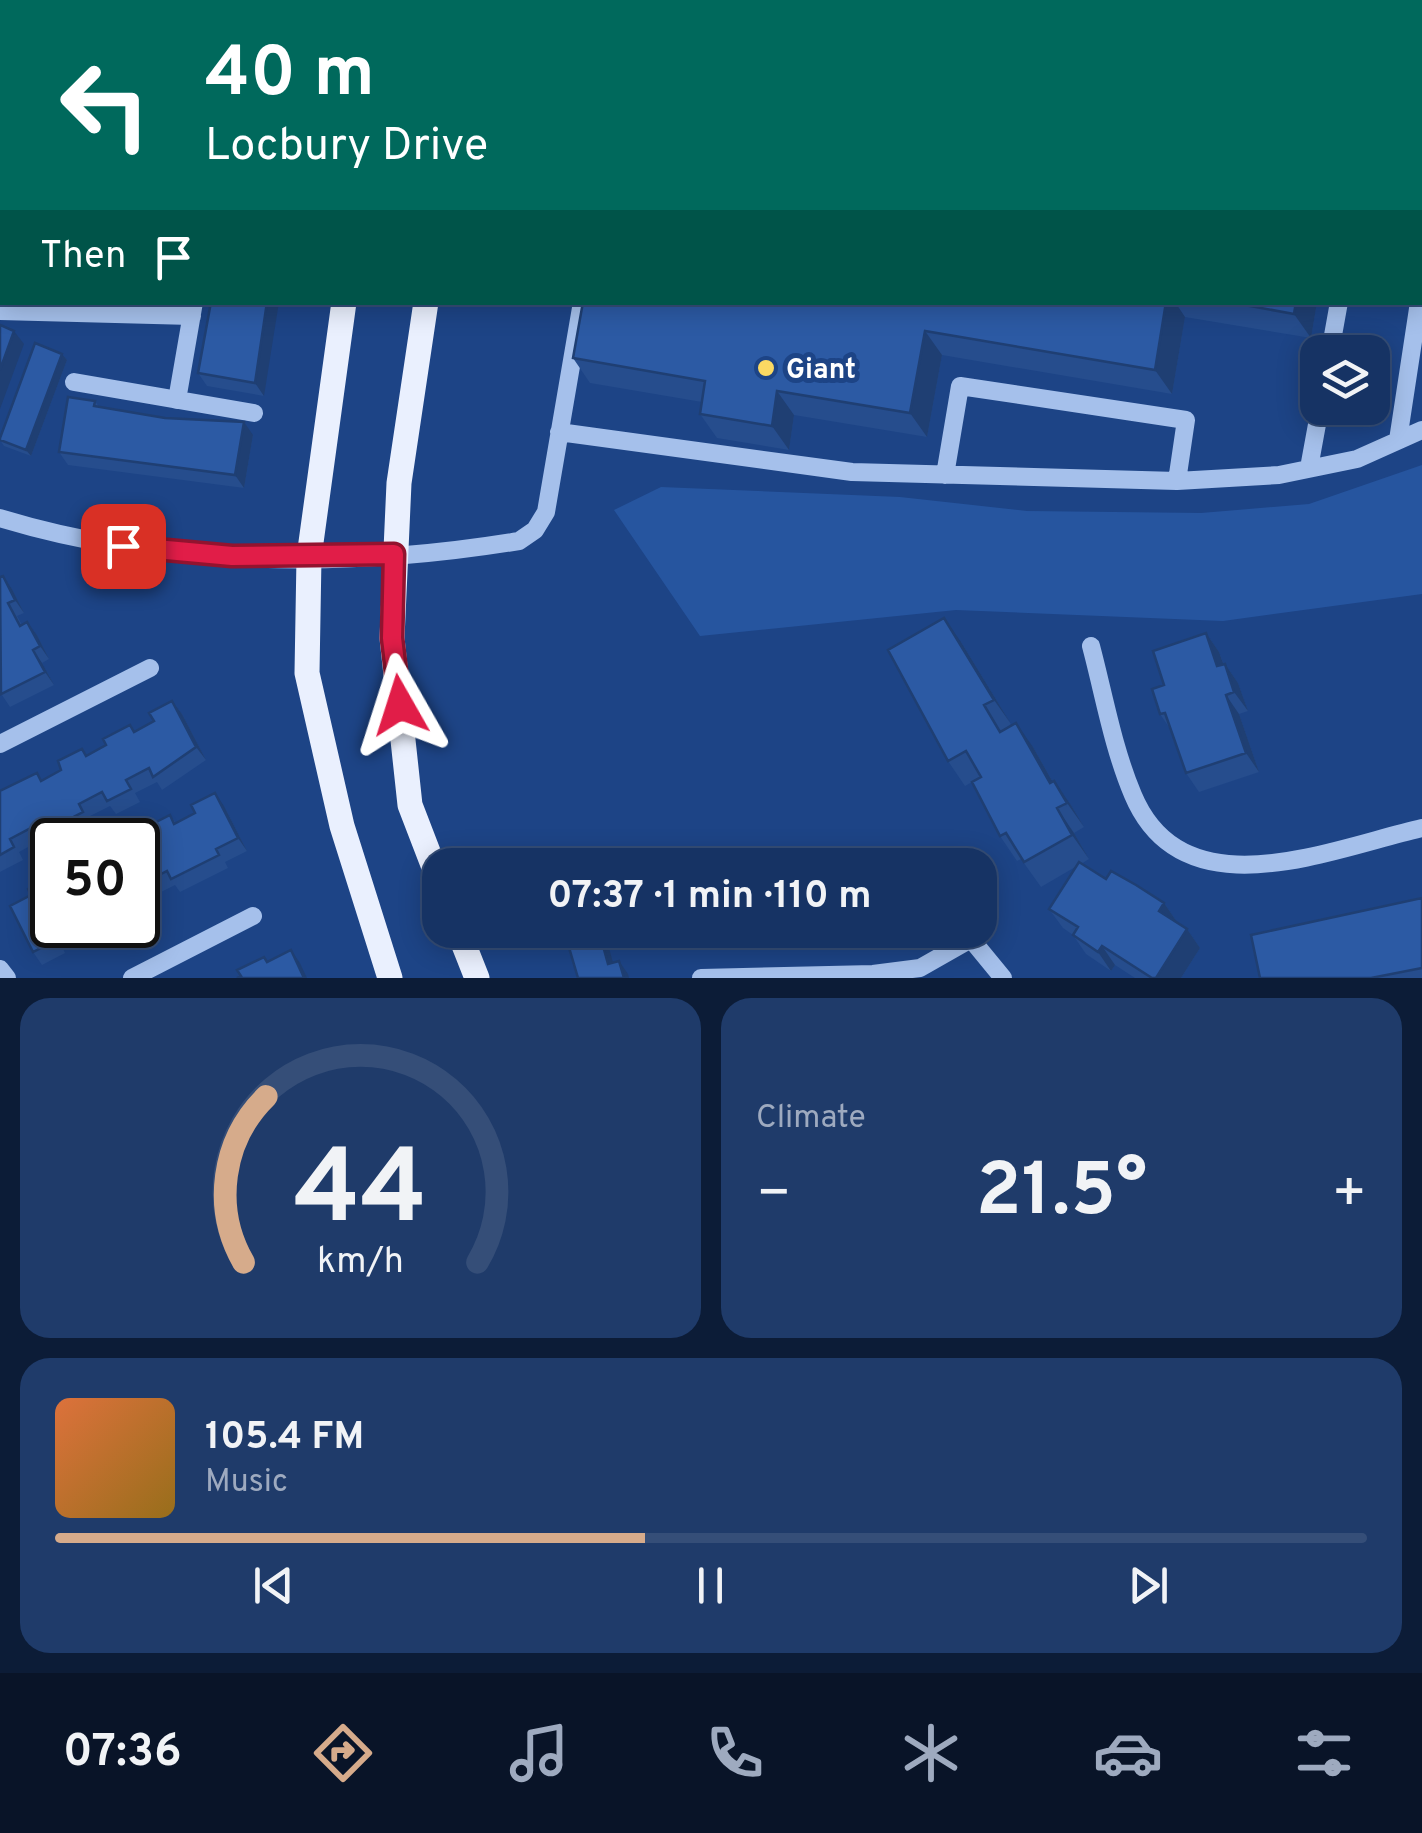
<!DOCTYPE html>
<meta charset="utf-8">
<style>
:root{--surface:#163364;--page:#1f3b6a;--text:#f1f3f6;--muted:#9eaabf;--line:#354e78;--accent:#d6ab8b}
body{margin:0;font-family:Overpass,sans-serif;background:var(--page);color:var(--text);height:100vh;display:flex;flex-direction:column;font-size:38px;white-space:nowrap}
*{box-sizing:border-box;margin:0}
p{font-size:32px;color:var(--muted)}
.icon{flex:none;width:55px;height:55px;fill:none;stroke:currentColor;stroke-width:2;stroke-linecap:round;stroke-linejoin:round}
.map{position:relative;height:978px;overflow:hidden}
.panel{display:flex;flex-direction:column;gap:20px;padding:20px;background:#0c1c37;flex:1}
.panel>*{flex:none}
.top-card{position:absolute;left:0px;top:0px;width:1422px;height:305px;box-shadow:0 5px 25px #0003,0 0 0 2px var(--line);background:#00695c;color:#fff;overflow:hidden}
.tools{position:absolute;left:1300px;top:335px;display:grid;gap:20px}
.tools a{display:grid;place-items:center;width:90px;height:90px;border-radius:20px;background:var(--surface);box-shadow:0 5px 25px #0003,0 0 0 2px var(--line);font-size:50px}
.speed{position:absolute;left:30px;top:818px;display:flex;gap:20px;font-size:50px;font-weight:700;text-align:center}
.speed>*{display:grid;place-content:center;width:130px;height:130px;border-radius:50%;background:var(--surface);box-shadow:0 5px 25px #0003,0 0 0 2px var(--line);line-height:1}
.speed .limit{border:5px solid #111;border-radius:15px;background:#fff;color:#111}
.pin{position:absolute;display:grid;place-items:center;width:85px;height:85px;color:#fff;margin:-42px;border-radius:20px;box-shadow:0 5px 15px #0006}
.me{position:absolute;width:110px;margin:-55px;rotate:354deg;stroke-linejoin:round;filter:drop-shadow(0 0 8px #0008)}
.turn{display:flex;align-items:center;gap:35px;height:210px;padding:0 40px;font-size:45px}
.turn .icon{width:130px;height:130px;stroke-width:2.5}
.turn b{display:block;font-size:70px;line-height:85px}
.then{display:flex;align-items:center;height:95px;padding:0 40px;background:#0003;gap:20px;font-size:38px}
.big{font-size:75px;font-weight:700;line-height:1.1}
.panel .card{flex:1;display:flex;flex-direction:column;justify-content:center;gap:15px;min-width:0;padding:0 35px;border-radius:30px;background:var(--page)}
.panel .dial{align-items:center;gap:0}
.dial svg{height:260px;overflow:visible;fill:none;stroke:var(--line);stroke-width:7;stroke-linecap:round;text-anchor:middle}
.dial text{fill:var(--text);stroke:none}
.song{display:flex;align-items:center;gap:30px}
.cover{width:120px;height:120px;border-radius:15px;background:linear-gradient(135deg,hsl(20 70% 55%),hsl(40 70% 35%))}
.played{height:10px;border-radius:5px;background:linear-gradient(90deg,var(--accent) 45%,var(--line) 45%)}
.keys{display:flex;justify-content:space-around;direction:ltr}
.heat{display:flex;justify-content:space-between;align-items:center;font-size:55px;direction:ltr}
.panel .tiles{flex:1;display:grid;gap:20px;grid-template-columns:1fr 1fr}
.card:last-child{grid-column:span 2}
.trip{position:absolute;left:422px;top:848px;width:575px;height:100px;border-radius:30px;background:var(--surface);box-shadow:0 5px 25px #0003,0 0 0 2px var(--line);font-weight:700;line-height:100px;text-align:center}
.tab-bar{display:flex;height:160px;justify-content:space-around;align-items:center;background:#091428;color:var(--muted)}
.tab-bar .icon{width:70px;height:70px}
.tab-bar .active{color:var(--accent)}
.tab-bar b{font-size:45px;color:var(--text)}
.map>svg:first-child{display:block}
.green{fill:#26559f}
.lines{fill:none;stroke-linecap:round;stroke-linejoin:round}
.minor{stroke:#a5c0eb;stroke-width:18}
.major{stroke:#eaf0fe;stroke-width:25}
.wall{fill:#264d8d}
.shaded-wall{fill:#1f3f73}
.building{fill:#2c5aa4;stroke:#1f3f73;stroke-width:2.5}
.route-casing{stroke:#92132f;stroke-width:25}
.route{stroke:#e11d48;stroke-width:18}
.poi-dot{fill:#fbd963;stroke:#1d4486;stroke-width:4}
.labels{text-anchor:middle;stroke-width:10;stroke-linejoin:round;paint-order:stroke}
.poi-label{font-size:28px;font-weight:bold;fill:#fff;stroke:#1d4486;text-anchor:start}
</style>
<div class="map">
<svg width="1422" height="978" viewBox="0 0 1422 978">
<rect width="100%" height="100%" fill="#1d4486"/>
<path class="green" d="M1422 465V594L1223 621 956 610 700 636 614 510 661 487 900 497 1027 511 1201 513 1309 504Z"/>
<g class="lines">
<path class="minor" d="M241 2V0
M1143 2V0
M1171 2V0
M1420 67 1422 57
M0 68H2
M1420 91 1422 92
M1420 292 1422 279
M0 311 192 316
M1330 352 1339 302
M74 382 254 413
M177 400 194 302
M559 432 852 472 1177 481 1279 475 1357 459 1422 430
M1398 440 1419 302
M1309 468 1320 408
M945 475 960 386 1186 420 1177 481
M0 518C164 568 350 569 519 541L535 530 546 512 582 302
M1091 646C1104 695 1113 748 1133 795 1183 914 1330 849 1422 828
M0 744 150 668
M0 969 7 978
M132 978 253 916
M701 978 873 974 920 968 971 939 1003 978"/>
<path class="major" d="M391 2V0
M472 2V0
M344 302 309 557 307 673 342 826 390 978
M426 302 399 483 392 638 410 805 440 883
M458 930 477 978"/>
</g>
<path class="wall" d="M0 0H195V2H2V41H0Z
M211 302 264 396 207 386 198 373Z
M583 302H1317L1311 338 1185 317 1172 394 942 355 927 437 794 415 789 450 717 438 700 414 702 402 590 383 573 358Z
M62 354 67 360 31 456 4 446 0 440Z
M95 401 99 407 253 435 244 488 68 465 59 452Z
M3 576 12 589 24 613 17 616 22 625 27 622 37 635 49 659 42 663 54 685 10 707 0 692Z
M1206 633 1219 652 1224 665 1225 664 1238 683 1248 711 1239 714 1259 772 1199 792 1186 773 1171 730 1160 714 1164 685Z
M961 642 1011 724 1002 731 1033 747 1053 782 1054 781 1071 805 1084 827 1074 833 1089 859 1081 864 1106 879 1164 903 1177 922 1187 929 1200 948 1181 978H1135L1115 965 1111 971 1086 954 1073 935 1063 928 1049 909 1077 866 1041 887 1021 859 1017 861 1000 836 981 777 965 786 948 761Z
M172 701 182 714 206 760 162 790 157 782 135 793 140 802 116 814 110 806 88 817 92 824 62 840H52V845L45 849 39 841 19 852 23 860 0 872V791L42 780 61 770 82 749 87 755 154 721Z
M224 806 247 851 225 862 228 868 180 892 175 885 153 896 158 904 138 914V840L170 815 176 823Z
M31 895 52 925H108L110 927 61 945 65 953 42 965 33 952Z
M1422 898V978H1260Z"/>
<path class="shaded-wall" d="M1396 0H1417V2H1396Z
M267 302H279L264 396 255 383Z
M1166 302H1175L1185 317 1172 394 1155 370Z
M1296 302H1317L1311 338 1294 314Z
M14 331 24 344 0 409V370Z
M925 331 942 355 927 437 910 413Z
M62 354 67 360 31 456 26 450Z
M777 391 794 415 789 450 772 426Z
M244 422 253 435 244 488 235 475Z
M3 576 12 589 24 613 15 600Z
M944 618 961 642 1011 724 994 700Z
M27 622 37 635 49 659 40 646Z
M1206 633 1219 652 1231 685 1217 666Z
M33 650 42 663 54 685 45 672Z
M1225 664 1238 683 1248 711 1234 692Z
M1226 695 1239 714 1259 772 1246 753Z
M172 701 182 714 206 760 196 747Z
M1016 723 1033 747 1067 807 1050 783Z
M1054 781 1071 805 1084 827 1067 803Z
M215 793 224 806 247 851 238 838Z
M1057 808 1074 833 1089 859 1072 835Z
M1164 903 1177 922 1159 911Z
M1187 929 1200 948 1181 978H1156Z
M600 935 609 948 617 977 608 964Z
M1102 946 1115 965 1111 971 1098 952Z
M291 950 300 963 307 978H304Z
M619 961 628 974 629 978H624Z"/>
<path class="building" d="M0 0H186V2H2V28H0Z
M258 0H312V2H258Z
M1271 0H1396V2H1286Z
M0 80H2V110H0Z
M0 121H2V176H0Z
M0 213H2V267H0Z
M211 302H267L255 383 198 373Z
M583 302H1166L1155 370 925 331 910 413 777 391 772 426 700 414 705 381 573 358Z
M1228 302H1296L1294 314Z
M0 325 14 331 0 370Z
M35 343 62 354 26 450 0 440V438Z
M68 397 95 401 94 406 165 418 244 422 235 475 59 452Z
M3 576 15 600 8 603 20 626 27 622 40 646 33 650 45 672 1 694 0 577Z
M944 618 994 700 984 705 1000 732 1016 723 1050 783 1054 781 1067 803 1057 808 1072 835 1024 862 1006 833 1000 836 972 782 981 777 966 751 948 761 888 650Z
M1206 633 1217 666 1225 664 1234 692 1226 695 1246 753 1186 773 1165 713 1160 714 1152 689 1164 685 1153 651Z
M172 701 196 747 153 777 149 768 126 780 131 789 107 801 102 792 79 804 83 812 36 836 31 828 10 839 14 847 0 855V791L37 773 41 781 61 770 58 761 82 749 86 756 106 745 103 739 130 725 134 732 154 721 149 713Z
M215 793 238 838 216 849 219 855 171 879 167 871 144 883 149 892 138 897V840H121L170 815 174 824 195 813 191 805Z
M1079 862 1106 879 1111 871 1136 885 1164 903 1159 911 1187 929 1156 978H1152L1102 946 1098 952 1073 935 1078 927 1049 909Z
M52 876V925H71L52 932 56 940 33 952 10 906 31 895 28 889Z
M1422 898V968L1371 978H1260L1251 935Z
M600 935 608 964 619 961 624 978H578L568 944Z
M291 950 304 978H237L241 976 237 970 264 957 267 962Z"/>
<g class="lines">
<defs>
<path id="route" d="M123 546 232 556 394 554 392 638 400 705"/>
</defs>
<use href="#route" class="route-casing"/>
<use href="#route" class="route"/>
</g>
<circle class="poi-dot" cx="766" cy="368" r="10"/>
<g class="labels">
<g class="poi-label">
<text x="786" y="378">Giant</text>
</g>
</g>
</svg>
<div class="tools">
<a><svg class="icon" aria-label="layers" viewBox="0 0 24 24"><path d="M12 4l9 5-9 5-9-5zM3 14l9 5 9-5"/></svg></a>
</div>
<div class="speed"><div class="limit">50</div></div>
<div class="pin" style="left:123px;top:546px;background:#d93025"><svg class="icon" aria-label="arrive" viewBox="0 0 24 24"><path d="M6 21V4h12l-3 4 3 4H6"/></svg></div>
<svg class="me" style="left:400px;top:705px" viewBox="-20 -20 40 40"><path d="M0-17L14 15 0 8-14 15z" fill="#e11d48" stroke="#fff" stroke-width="4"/></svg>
<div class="trip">07:37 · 1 min · 110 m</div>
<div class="top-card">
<div class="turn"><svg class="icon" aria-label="left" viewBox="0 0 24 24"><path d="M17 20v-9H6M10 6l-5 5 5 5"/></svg><div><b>40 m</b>Locbury Drive</div></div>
<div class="then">Then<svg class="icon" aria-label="arrive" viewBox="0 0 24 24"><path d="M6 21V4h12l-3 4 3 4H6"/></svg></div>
</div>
</div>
<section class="panel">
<div class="tiles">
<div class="card dial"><svg viewBox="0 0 100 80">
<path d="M14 69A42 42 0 1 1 86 69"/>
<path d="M14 69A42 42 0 0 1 21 18" stroke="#d6ab8b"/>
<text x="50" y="56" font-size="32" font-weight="700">44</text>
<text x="50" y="72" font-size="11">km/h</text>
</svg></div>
<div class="card"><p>Climate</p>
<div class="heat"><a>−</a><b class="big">21.5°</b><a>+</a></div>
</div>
<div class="card">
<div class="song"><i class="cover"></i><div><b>105.4 FM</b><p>Music</p></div></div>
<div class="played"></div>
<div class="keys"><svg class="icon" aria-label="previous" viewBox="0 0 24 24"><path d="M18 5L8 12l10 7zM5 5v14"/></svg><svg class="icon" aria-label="pause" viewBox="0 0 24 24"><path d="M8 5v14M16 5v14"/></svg><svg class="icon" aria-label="next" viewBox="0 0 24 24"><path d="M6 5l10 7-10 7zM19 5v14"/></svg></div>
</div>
</div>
</section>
<nav class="tab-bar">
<b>07:36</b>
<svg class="icon active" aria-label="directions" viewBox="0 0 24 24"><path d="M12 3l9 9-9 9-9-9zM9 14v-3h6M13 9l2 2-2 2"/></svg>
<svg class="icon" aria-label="music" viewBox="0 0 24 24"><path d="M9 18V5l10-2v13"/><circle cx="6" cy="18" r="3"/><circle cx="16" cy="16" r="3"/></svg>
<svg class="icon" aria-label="phone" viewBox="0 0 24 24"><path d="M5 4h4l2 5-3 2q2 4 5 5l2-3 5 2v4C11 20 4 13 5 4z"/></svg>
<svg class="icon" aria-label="climate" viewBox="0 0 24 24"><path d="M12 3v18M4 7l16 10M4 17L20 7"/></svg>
<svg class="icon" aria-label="car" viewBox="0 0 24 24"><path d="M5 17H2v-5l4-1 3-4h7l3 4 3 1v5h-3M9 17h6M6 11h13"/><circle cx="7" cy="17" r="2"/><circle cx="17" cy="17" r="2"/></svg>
<svg class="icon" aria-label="filters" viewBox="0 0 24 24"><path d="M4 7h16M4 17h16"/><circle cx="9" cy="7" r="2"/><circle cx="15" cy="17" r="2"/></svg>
</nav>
